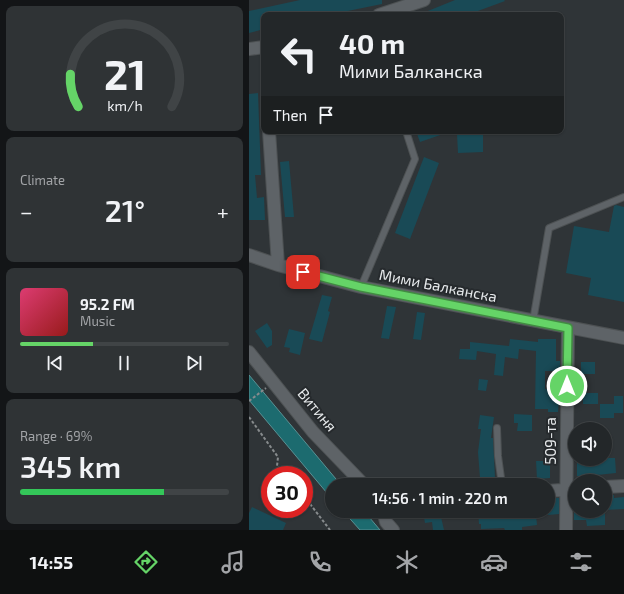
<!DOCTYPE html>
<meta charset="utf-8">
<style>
:root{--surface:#232729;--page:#2f3335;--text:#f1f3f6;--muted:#a3a5a8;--line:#404446;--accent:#65d467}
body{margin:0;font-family:"Exo 2",sans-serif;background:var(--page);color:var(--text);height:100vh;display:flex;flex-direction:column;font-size:15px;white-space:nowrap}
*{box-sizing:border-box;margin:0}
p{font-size:13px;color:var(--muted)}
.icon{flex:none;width:22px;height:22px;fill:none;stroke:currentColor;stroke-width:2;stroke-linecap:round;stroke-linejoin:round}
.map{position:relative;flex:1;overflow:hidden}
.panel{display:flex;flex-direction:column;gap:6px;padding:6px;background:#131517;width:249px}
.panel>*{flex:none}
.banner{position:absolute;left:12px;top:12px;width:303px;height:122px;border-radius:8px;box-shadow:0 1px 3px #0004,0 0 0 1px var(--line);background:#232729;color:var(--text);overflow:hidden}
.buttons{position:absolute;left:319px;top:422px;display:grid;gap:8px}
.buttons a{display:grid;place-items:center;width:44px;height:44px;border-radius:50%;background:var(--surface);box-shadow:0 1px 3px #0004,0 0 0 1px var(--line);font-size:20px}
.speed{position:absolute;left:12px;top:466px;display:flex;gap:8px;font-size:20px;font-weight:700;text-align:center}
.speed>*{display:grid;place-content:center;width:52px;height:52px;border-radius:50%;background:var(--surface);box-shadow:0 1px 3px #0004,0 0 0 1px var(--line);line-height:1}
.speed .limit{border:6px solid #d22;background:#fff;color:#111}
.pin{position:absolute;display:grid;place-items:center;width:34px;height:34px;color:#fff;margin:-17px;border-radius:8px;box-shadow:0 2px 6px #0006}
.me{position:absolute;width:44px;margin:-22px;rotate:0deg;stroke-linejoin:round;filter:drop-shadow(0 0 3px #0008)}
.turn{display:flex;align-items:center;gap:14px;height:84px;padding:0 12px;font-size:18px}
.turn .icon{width:52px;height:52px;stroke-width:2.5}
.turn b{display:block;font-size:28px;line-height:34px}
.then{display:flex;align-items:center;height:38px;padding:0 12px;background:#0003;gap:8px;font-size:15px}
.big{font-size:30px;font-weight:600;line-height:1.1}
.panel .widget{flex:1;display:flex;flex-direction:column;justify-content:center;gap:6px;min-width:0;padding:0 14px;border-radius:8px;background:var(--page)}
.panel .dial{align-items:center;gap:0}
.dial svg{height:104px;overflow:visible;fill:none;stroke:var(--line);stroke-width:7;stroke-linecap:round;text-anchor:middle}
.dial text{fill:var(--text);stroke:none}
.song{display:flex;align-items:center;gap:12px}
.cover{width:48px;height:48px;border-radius:6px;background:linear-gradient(135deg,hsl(340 70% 55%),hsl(0 70% 35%))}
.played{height:4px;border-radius:2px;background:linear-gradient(90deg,var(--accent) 35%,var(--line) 35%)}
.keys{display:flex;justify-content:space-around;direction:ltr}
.heat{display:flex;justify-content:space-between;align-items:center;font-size:22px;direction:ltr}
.charge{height:6px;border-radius:3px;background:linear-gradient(90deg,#34c759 69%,var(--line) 0)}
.trip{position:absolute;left:76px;top:478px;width:230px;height:40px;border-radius:20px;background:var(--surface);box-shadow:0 1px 3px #0004,0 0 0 1px var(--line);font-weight:600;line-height:40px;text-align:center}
.menu{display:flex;height:64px;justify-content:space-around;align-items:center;background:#0e1010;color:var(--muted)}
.menu .icon{width:28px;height:28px}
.menu .on{color:var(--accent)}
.menu b{font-size:18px;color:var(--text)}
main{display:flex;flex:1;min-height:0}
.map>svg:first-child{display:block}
.water{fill:#1c6b6f;stroke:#599194}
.building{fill:#194a56}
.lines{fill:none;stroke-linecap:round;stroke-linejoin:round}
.lane-casing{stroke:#4d5153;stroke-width:8}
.street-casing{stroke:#4d5153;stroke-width:14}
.path{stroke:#878b8d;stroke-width:2;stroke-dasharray:3 2;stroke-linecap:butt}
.lane{stroke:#5e6367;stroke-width:6}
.street{stroke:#5e6367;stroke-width:12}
.route-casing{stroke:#428a43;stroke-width:10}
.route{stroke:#65d467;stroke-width:7}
.labels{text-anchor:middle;stroke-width:4;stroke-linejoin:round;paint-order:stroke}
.street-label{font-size:15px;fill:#e6e9eb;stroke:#262a2d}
</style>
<main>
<section class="panel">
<div class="widget dial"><svg viewBox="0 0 100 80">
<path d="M14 69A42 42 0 1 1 86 69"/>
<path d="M14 69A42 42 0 0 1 8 44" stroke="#65d467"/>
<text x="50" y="56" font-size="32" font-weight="700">21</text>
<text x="50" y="72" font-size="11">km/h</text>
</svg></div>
<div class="widget"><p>Climate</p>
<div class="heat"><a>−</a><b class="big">21°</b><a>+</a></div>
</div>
<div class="widget">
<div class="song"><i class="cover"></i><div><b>95.2 FM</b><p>Music</p></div></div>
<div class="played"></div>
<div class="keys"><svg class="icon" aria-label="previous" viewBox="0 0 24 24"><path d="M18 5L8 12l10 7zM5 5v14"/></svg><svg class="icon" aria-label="pause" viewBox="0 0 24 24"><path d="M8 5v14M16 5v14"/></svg><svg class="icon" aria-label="next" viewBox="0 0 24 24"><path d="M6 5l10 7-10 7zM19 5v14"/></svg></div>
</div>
<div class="widget"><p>Range · 69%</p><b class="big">345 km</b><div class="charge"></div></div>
</section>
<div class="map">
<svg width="375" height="530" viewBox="0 0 375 530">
<rect width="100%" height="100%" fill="#2f3437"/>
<path class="water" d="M0 375 92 485H83V499L0 400Z
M94 511H115L131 530H111Z"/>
<path class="building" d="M51 0H133V4L79 15H15V29L0 33V11Z
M206 0H255L256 1 218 15H169Z
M9 93 12 175H6L8 198 15 197 16 220H0V94Z
M167 131H199L200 132 171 142Z
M234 133V152L209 153 208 134Z
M175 157 190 163 161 239 146 233Z
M40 161 45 217H36L31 162Z
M367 205 375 207V302L339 295 342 278 317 273 325 226 360 232 365 206Z
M73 295 83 297 79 311 81 312 73 342 60 339Z
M138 306 147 307 140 339 132 338Z
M168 312 176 313 172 340 164 339Z
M18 323 23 331V345L18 348 6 331Z
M40 329 56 333 51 355 40 352 41 348 35 347Z
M261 339 289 342V339H307V361H311V371H296V389H311L309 412H299V409H286L287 351 270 349 269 359 256 357 254 376 245 375 247 354 228 351 227 360 210 359 211 349H221V342L260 346Z
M332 362H346V374H332Z
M230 379 239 380 237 391 229 390Z
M334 393H349V404H334Z
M365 396H374V413H365V418H351V404H365Z
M265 414 283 415V431H268L269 423H265Z
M231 415 245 417 242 438H244L246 478H231L229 452 232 429H229Z
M356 458H366L367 473 348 475 347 481H336V476H328V462L353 461V459Z
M287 461H301V478L288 479Z
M365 495V498L375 497V509L356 510V496Z
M299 498H310V514L299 515Z
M3 507 37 523 34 530H0V513Z
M183 511 184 518 192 517 195 530H184L183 522 176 523 174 512Z
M229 511H277V517L287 515 288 525 273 527V530H256L255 528 232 529V524H230Z
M325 511H356V525L338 526 337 520H325Z"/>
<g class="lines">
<defs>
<path id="lane" d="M112 287 166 159 157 131
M284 321 300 228 375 197
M248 428 249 456 253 485"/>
<path id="street" d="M130 15 175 0
M0 49 15 47
M20 131 29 265
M0 255 29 265 112 287 375 338
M0 352 64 432 115 485
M356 487 375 486
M299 491 326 489
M134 511 137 522 144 530
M317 530 319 328"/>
</defs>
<use href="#lane" class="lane-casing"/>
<use href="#street" class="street-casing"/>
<path class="path" d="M0 401 17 388
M0 417 29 457 28 466 36 475
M55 496 81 530"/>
<use href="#lane" class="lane"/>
<use href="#street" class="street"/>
</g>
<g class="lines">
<defs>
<path id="route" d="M54 272 112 287 319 328 318 386"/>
</defs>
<use href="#route" class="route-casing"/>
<use href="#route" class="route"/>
</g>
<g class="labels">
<g class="street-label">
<text transform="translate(189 286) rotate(11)" y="5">Мими Балканска</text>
<text transform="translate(68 410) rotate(50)" y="5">Витиня</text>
<text transform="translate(302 441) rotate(-90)" y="5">509-та</text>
</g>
</g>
</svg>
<div class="buttons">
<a><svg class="icon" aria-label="sound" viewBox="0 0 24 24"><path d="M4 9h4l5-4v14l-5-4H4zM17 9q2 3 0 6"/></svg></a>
<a><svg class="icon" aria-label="search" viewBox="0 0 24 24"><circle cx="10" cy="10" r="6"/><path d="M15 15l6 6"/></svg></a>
</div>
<div class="speed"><div class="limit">30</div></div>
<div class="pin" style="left:54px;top:272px;background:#d93025"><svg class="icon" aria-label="arrive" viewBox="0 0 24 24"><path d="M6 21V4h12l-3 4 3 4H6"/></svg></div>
<svg class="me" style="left:318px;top:386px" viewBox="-20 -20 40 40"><circle r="17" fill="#65d467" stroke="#fff" stroke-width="3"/><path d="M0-11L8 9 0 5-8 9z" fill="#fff"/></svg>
<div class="trip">14:56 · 1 min · 220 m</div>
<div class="banner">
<div class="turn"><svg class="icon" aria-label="left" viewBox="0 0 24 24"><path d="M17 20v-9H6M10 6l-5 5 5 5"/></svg><div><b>40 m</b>Мими Балканска</div></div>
<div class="then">Then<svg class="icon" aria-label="arrive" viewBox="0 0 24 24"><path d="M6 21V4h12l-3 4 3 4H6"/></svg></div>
</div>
</div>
</main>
<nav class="menu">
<b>14:55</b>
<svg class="icon on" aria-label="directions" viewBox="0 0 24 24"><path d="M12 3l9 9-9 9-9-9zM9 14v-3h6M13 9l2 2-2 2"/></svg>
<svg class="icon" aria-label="music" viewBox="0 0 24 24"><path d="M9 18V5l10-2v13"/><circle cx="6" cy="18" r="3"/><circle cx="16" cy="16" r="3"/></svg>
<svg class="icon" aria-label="phone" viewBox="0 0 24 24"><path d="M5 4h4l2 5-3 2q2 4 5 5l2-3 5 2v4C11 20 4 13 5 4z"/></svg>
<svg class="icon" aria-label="climate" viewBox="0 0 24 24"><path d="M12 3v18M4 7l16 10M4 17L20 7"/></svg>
<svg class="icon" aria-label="car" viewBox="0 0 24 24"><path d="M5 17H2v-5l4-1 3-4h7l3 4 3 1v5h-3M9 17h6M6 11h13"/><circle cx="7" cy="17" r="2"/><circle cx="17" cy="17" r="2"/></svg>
<svg class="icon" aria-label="filters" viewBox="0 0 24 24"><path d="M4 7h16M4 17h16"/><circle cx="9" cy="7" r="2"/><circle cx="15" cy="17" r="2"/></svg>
</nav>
